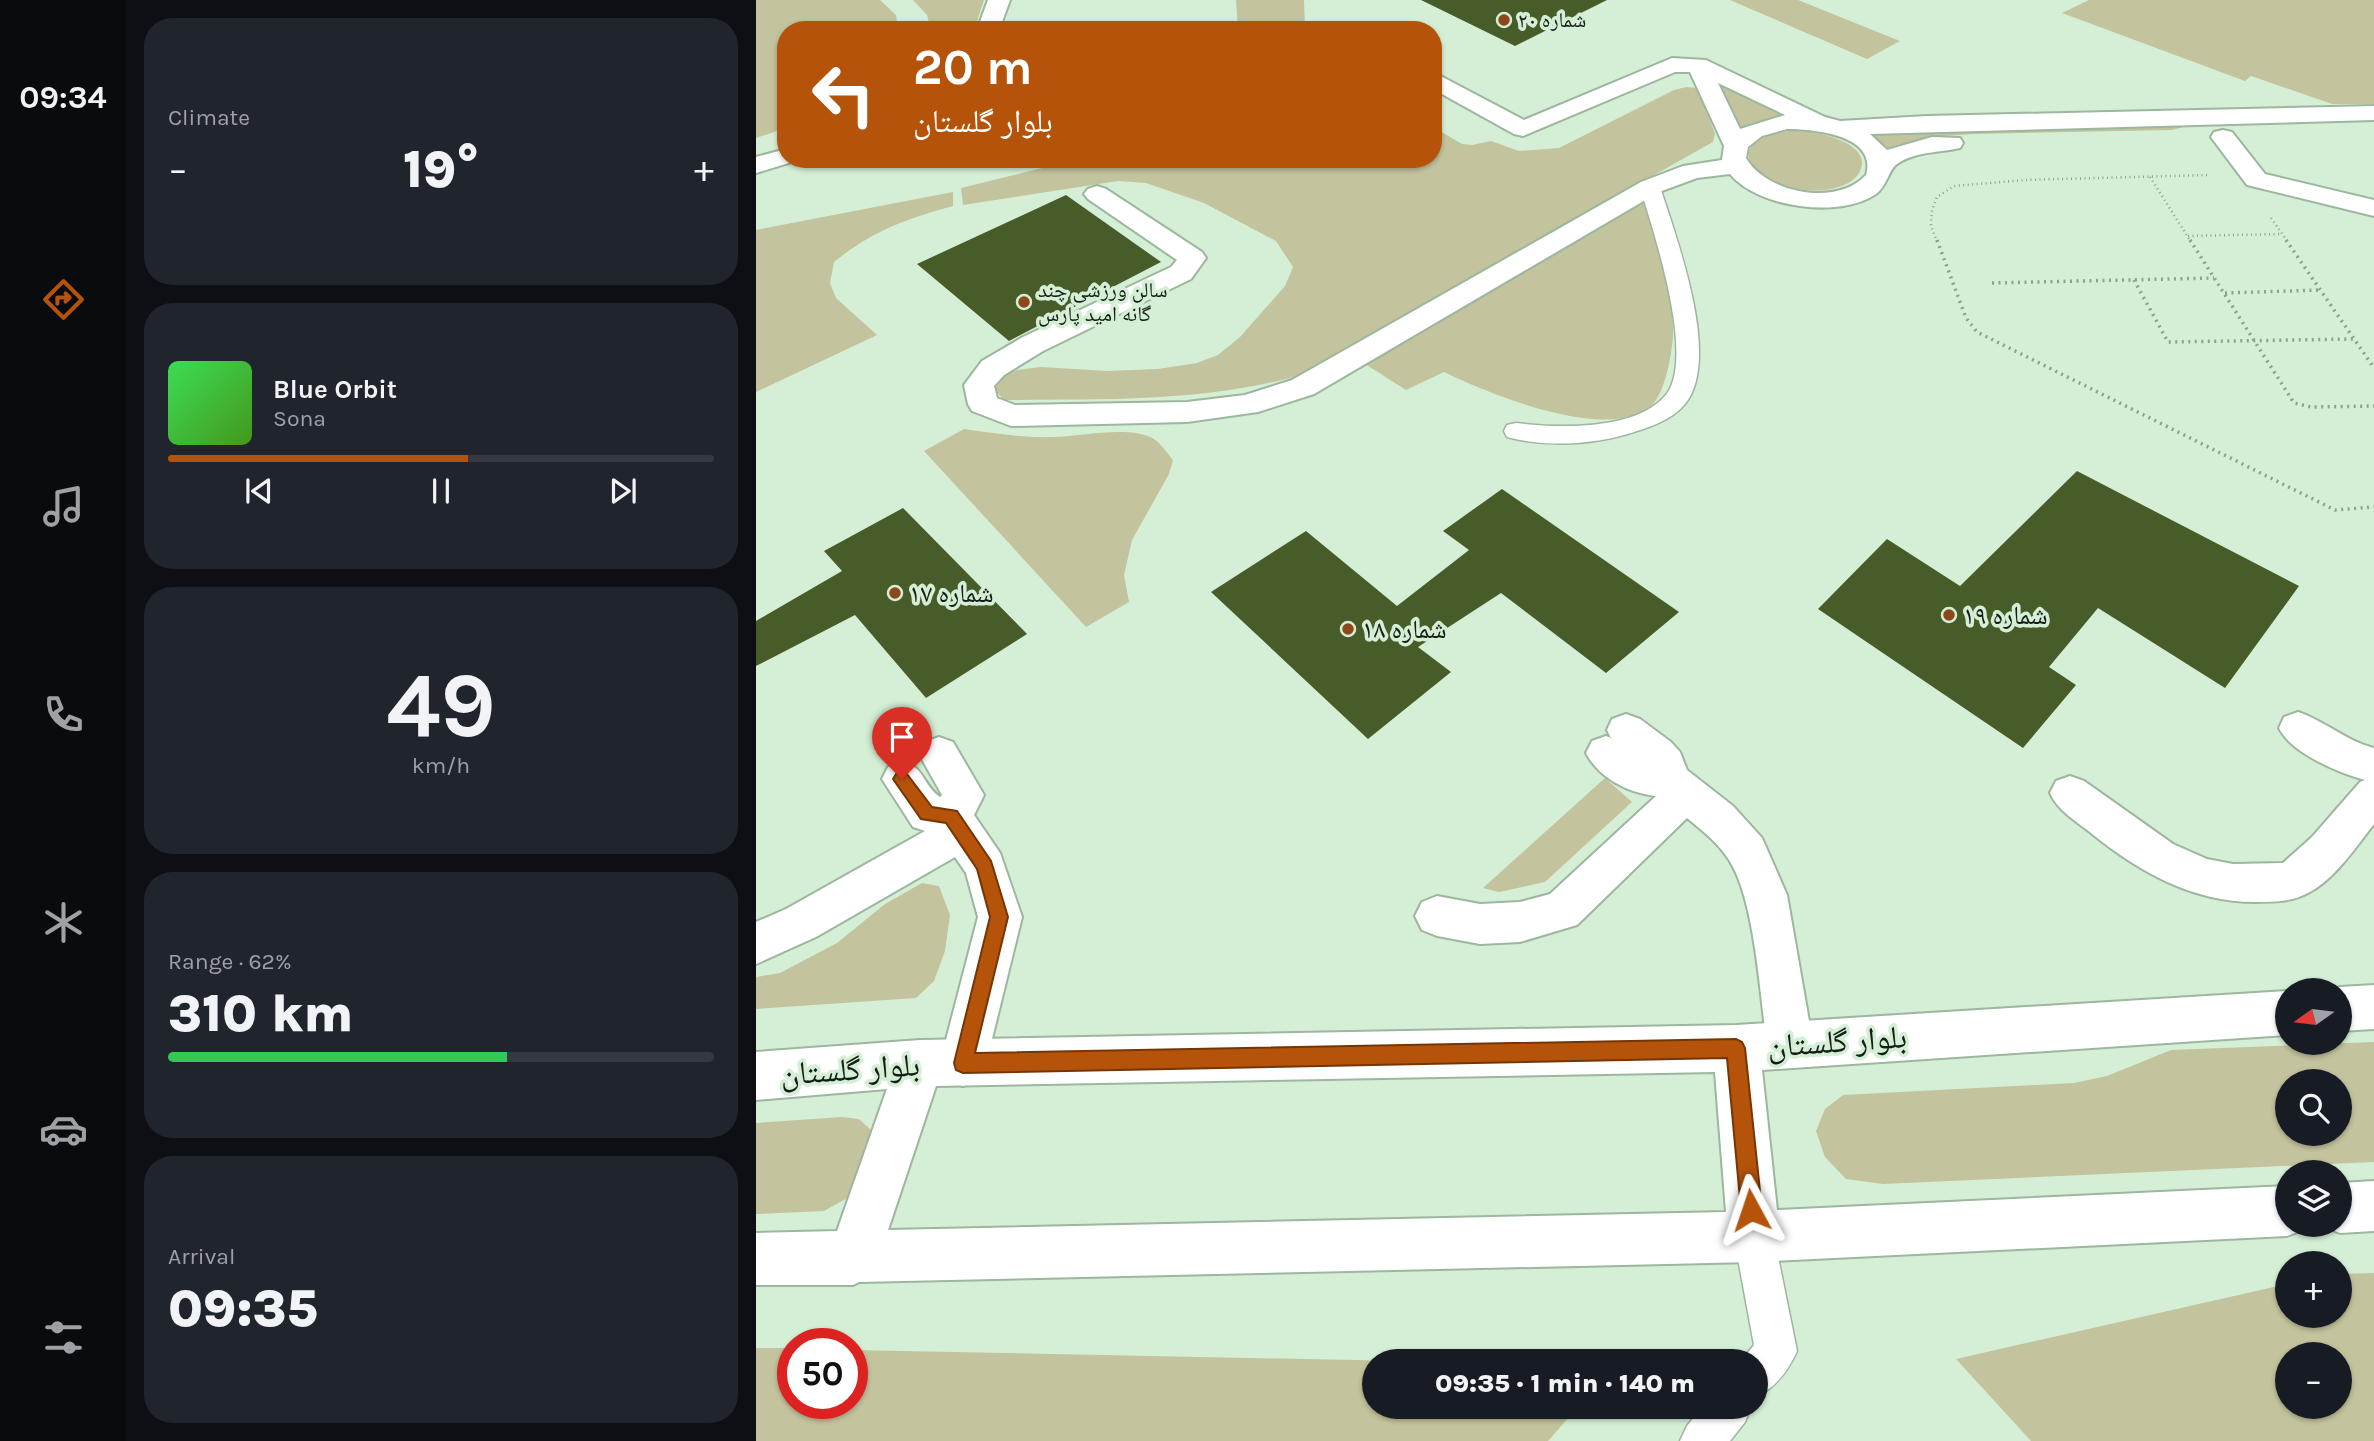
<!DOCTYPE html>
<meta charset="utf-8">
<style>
:root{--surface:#171b24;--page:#20242c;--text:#f1f3f6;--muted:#9ea1a6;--line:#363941;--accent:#b45309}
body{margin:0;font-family:Karla,"Noto Naskh Arabic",sans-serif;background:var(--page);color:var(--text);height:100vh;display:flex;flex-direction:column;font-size:26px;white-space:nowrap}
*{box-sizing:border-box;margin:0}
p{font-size:23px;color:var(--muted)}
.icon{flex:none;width:38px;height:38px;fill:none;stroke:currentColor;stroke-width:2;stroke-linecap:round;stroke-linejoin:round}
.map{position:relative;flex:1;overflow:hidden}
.drawer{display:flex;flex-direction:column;gap:18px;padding:18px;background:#0d0f14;width:630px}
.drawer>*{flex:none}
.hud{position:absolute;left:21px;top:21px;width:665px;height:147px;border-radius:28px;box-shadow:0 2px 5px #0004;background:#b45309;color:#fff;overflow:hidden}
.needle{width:46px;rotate:256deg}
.fabs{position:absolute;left:1519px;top:978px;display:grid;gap:14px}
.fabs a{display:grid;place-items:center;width:77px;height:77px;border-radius:50%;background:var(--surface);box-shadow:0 2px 5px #0004;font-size:35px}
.speed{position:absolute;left:21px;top:1328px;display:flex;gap:14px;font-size:35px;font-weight:700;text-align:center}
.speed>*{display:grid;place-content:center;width:91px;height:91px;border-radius:50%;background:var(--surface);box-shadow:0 2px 5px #0004;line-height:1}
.speed .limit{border:10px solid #d22;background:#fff;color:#111}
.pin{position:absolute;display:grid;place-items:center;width:60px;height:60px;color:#fff;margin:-72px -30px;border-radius:50% 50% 50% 0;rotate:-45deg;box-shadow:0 0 7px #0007}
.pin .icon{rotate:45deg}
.me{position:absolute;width:77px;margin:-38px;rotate:355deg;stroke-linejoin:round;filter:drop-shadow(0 0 5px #0008)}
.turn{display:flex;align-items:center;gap:24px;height:147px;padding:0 21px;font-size:32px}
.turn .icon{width:91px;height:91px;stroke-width:2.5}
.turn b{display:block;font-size:49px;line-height:60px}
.big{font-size:52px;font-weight:800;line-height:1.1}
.drawer .card{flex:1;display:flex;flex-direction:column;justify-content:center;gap:10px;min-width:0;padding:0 24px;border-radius:28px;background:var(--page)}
.drawer .dial{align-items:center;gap:0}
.dial b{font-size:91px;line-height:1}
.song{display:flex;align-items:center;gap:21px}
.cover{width:84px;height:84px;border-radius:10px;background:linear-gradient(135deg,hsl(130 70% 55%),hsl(100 70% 35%))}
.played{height:7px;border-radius:4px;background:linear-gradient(90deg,var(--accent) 55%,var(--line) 55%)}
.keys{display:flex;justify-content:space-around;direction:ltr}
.heat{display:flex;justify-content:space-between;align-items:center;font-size:38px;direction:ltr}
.charge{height:10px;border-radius:5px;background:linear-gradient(90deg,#34c759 62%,var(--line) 0)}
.trip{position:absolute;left:606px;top:1349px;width:406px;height:70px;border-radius:35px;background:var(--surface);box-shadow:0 2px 5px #0004;font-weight:800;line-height:70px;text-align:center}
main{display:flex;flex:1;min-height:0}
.dock{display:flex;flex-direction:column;width:126px;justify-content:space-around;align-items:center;background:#090b0e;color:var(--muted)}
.dock .icon{width:49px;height:49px}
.dock .on{color:var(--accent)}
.dock b{font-size:32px;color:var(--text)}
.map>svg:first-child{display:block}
.green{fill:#c3c39d;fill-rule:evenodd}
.building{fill:#485c2a}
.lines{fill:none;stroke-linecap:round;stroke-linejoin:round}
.lane-casing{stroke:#9db69e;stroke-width:3}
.street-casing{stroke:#9db69e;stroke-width:4}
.secondary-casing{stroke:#9db69e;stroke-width:4}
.highway-casing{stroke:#9db69e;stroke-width:4}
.path-far1{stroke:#8ca08d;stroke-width:2.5;stroke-dasharray:1 3.5;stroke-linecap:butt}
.path{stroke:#8ca08d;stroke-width:3.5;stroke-dasharray:2 4.5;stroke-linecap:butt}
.lane{fill:#fff;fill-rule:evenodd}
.street{fill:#fff;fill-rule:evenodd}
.secondary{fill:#fff;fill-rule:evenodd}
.highway{fill:#fff;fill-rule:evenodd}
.route{fill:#b45309;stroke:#753606;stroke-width:2}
.poi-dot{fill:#8c481b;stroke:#d5efd6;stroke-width:2.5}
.labels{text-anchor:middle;stroke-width:7;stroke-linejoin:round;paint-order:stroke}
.far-poi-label{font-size:21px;fill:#151e15;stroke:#d5efd6;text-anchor:start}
.poi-label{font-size:26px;fill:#151e15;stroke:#d5efd6;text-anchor:start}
.near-street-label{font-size:32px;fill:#151e15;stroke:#d5efd6}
</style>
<main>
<nav class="dock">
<b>09:34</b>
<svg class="icon on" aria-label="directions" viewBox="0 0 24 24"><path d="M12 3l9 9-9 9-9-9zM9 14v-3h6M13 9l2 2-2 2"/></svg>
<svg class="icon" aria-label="music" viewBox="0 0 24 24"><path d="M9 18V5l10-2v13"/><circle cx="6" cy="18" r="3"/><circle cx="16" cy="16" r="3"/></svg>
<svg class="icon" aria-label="phone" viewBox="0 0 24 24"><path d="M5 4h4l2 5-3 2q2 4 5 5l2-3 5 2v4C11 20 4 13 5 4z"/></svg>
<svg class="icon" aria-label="climate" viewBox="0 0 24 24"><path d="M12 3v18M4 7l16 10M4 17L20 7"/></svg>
<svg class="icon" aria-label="car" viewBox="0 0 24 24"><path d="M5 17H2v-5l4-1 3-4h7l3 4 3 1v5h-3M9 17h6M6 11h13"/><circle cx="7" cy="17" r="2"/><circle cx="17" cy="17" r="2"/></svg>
<svg class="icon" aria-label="filters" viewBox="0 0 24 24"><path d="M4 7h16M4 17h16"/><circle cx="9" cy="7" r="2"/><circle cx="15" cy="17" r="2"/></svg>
</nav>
<section class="drawer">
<div class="card"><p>Climate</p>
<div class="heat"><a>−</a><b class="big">19°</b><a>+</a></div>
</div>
<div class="card">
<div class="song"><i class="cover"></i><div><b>Blue Orbit</b><p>Sona</p></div></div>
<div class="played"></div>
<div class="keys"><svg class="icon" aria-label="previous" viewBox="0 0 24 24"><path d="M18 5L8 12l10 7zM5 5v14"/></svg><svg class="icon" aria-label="pause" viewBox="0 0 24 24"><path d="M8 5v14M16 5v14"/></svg><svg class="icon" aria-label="next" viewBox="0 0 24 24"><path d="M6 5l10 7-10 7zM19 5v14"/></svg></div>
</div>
<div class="card dial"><b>49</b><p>km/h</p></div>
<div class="card"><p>Range · 62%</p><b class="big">310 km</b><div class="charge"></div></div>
<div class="card"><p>Arrival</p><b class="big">09:35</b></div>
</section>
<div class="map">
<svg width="1618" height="1441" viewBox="0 0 1618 1441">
<rect width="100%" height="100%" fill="#d5efd6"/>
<path class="green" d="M0 0H124L140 15 142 30H30V128L0 138Z
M157 0H228L218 30H175L171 15Z
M480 0H548L549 30H482Z
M974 0H1042L1144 41 1111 59Z
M1333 0H1618V104H1576L1495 76 1489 81 1306 13Z
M958 75 1048 115 1003 122 978 135Z
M930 87 942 88 959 134 957 142 538 377C442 402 346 399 248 400L239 390 245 376 261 370 285 367 351 371 402 369 441 363 462 355 484 337 529 286 537 267 520 241 448 203 390 183 362 181 207 205 205 188 323 159H677V127L706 144 716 145 735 141 763 151 803 148 918 90Z
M1425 124 1427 127 1416 130 1217 134 1172 137 1126 149 1104 130Z
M1043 130C1061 132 1120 143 1103 173 1098 182 1085 187 1075 189 1004 201 948 137 1043 130Z
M197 192V206C150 219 116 231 78 262L74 283 80 298 121 335 0 392V230Z
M889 195C900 240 918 289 917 336 916 353 909 394 895 406 850 443 734 394 688 372L650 390 606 362Z
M208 429C237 433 266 438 296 437 324 437 368 426 394 437 403 440 410 452 417 460L413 474 376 540 368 575 373 602 330 627 168 451Z
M849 778 876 802 789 882 743 892 727 888Z
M166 883 183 886 194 915 189 951 178 981 160 998 0 1009V977L24 973 81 943 129 904Z
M1618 1042V1162L1127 1184 1090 1179 1069 1157 1060 1131 1069 1109 1087 1095 1318 1083 1351 1076 1415 1050ZM1531 1082H1584V1134H1531Z
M86 1117 103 1119 115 1130 117 1155 95 1196 68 1211 0 1214V1123Z
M1618 1273V1441H1275L1200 1359 1531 1284V1316H1584V1274ZM1531 1354H1584V1407H1531Z
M0 1348H37V1404H96V1350L646 1361 618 1362V1407H822L792 1441H0Z"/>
<path class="building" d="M665 0H851L759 46Z
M310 195 405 262 253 341 161 264Z
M1321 471 1543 586 1469 688 1342 608 1293 667 1320 685 1267 748 1062 609 1131 539 1204 586Z
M746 489 923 612 850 673 745 593 662 647 695 672 612 739 455 592 550 531 641 606 713 550 687 531Z
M147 508 271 634 170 698 99 615 0 666V621L86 571 68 551Z"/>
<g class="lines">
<defs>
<path id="lane" d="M894 181 901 183 904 187C920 237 966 359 929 404 915 421 889 429 868 435 831 445 789 447 751 437L748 431 751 425 760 423C801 428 879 431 909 396 941 360 897 230 884 187L887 183Z
M998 1217 1012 1223 1018 1237 1041 1351C1032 1371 1020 1388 999 1397V1362H984L998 1345 978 1237 984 1223Z
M946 1407H995L989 1422 974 1441H924L931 1426Z"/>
<path id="street" d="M916 58 950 60 1069 117 1084 121 1171 116 1618 106V120L1114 134 1131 150 1176 137 1204 138 1207 143 1204 148C1183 153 1160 151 1141 164 1133 169 1131 186 1120 194 1084 219 1002 208 974 174L941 178 903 192 558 394 502 412 431 422 255 426 216 411 212 404 208 385 226 361 267 337 415 267 421 260 332 199 328 194 332 189 341 186 350 189 446 252 450 258 435 279 287 351 248 375 238 386 241 398 259 405 431 402 489 395 536 380 885 182 927 166 966 160 968 146 934 72H919L767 136 758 134 677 89V72L768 120ZM962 83 1029 115 984 129ZM1031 129C1058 129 1122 135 1110 175 1081 207 1010 193 990 158L992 147 1006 136Z
M1467 130 1476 132 1509 174 1618 200V216L1491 185 1455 137 1458 132Z
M1542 712C1569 721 1590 741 1618 748V824C1599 848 1579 879 1552 893 1535 902 1518 902 1499 902 1437 902 1383 872 1335 833 1320 821 1302 811 1294 793L1300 781 1314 776 1328 781 1417 844 1451 859 1477 864 1527 863 1556 837 1604 782 1609 780C1583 773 1535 753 1523 728L1528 717Z
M870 714 884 719 915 742 924 752 931 770 977 806 1006 838 1031 895 1057 1044 1050 1060 1034 1067 1018 1060 1011 1044C1004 995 999 906 976 865 966 846 947 831 931 818L821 925 764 942 724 944 681 936 666 930 659 916 666 902 681 896 724 904 764 902 794 894 900 796C872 793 843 778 830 753L836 741 850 736 855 738 851 730 856 719Z
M183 737 197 742 228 795 218 815 244 853 266 917 230 1063 224 1080 207 1086 190 1080 184 1063 222 917 210 873 199 857 60 937 0 964V922L30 909 169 831 157 827 126 779 132 767C167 754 163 782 184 797L186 795 163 754 169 742Z"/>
<path id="secondary" d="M1618 985V1029L1584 1031V990H1575L1584 987Z
M1531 991V1035L1006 1070 1021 1210 1531 1186V1225H1550L1549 1229 1531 1236 998 1262 103 1282 97 1285H0V1233L81 1231 131 1089 0 1100V1052L164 1040 980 1025ZM959 1072 970 1212 132 1230 180 1086Z
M1618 1181V1231L1584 1233 1566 1226 1584 1225V1183Z"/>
<path id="highway" d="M232 0H254L243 30H221Z
M30 149V159H40L39 161 0 173V157Z"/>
</defs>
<use href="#lane" class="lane-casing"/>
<use href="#street" class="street-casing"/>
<use href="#secondary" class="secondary-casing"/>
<use href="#highway" class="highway-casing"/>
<path class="path-far1" d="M1394 177 1435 242
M1515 218 1532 242
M1432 236 1525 234
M1181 242 1175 225 1176 210 1181 197 1198 186 1269 180 1451 175"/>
<path class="path" d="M1181 240 1210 318 1221 332 1579 510 1618 507
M1434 240 1538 403 1555 407 1618 406
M1530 240 1618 368
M1378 280 1412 342 1598 339
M1236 283 1458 278
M1469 293 1565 290"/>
<use href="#lane" class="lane"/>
<use href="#street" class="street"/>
<use href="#secondary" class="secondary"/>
<use href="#highway" class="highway"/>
</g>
<path class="route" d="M146 772 151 774 176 807 201 811 235 861 252 917 219 1053 980 1039 986 1042 989 1048 1006 1210 1003 1218 995 1221 988 1218 985 1210 971 1058 207 1073 200 1070 198 1063 234 917 221 869 190 823 165 819 137 779 140 774Z"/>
<g class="poi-dot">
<circle cx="748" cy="20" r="7"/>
<circle cx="268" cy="302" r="7"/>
<circle cx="139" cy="593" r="7"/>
<circle cx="1193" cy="615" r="7"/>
<circle cx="592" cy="629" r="7"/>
</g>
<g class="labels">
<g class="far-poi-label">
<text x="762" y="27">شماره ۲۰</text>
<text x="282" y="297">سالن ورزشی چند<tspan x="282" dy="24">گانه امید پارس</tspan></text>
</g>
<g class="poi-label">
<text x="153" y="602">شماره ۱۷</text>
<text x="1207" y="624">شماره ۱۹</text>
<text x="606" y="638">شماره ۱۸</text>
</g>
<g class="near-street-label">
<text transform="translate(1081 1041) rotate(-4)" y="11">بلوار گلستان</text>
<text transform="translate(94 1069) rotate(-4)" y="11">بلوار گلستان</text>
</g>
</g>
</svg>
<div class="fabs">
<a><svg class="needle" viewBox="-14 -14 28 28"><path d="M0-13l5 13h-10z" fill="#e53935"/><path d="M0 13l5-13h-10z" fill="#9ea1a6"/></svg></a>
<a><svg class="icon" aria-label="search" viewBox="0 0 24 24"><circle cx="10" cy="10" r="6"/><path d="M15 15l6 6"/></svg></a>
<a><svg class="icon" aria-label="layers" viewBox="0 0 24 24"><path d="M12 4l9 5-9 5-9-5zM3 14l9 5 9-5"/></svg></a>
<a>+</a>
<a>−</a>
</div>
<div class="speed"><div class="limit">50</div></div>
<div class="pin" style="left:146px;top:779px;background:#d93025"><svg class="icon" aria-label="arrive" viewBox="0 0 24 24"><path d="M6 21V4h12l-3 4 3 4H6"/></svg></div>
<svg class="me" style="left:995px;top:1210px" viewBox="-20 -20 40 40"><path d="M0-17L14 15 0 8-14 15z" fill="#b45309" stroke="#fff" stroke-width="4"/></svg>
<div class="trip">09:35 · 1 min · 140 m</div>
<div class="hud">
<div class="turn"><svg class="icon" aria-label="left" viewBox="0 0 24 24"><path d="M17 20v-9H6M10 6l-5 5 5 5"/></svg><div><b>20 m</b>بلوار گلستان</div></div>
</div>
</div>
</main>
